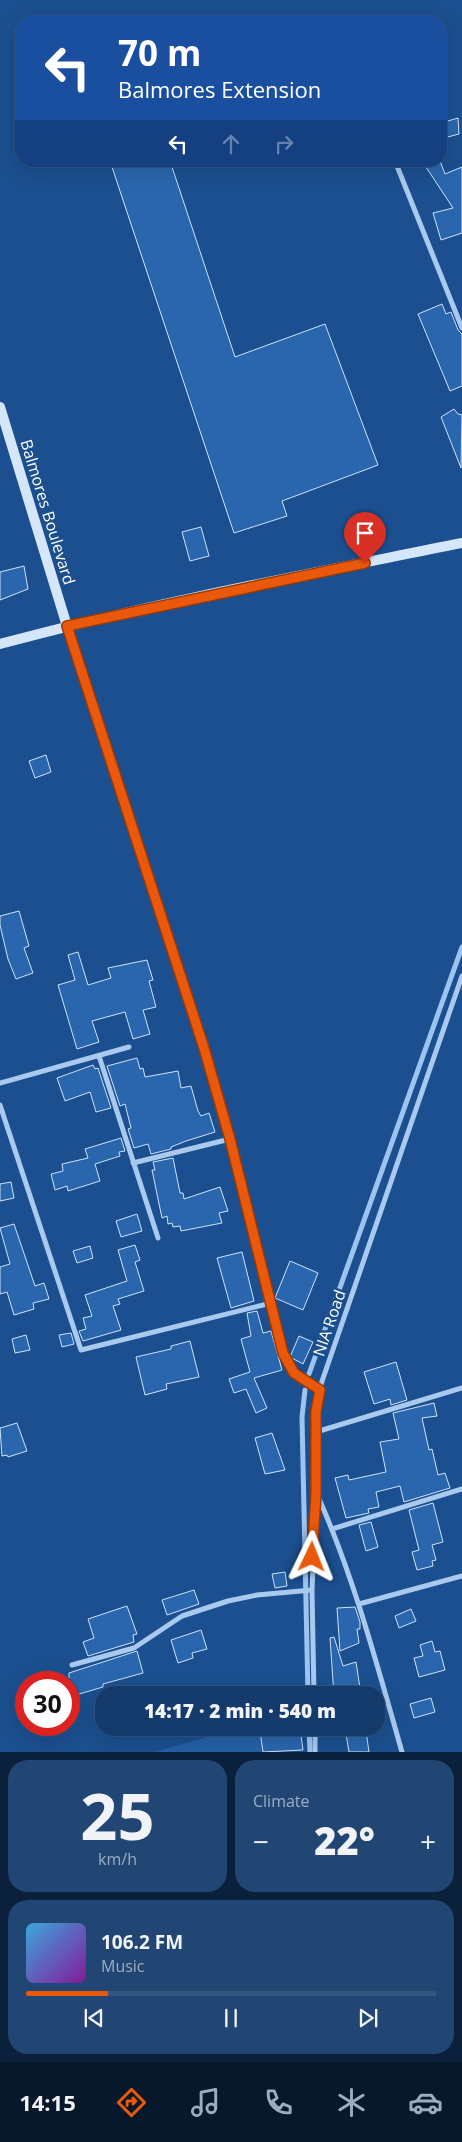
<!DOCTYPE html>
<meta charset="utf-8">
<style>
:root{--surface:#143b6b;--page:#214673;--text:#f1f3f6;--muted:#9dadc1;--line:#33557e;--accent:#ea580c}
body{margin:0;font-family:"Open Sans",sans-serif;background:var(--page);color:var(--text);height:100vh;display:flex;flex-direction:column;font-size:19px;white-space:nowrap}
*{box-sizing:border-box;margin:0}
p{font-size:16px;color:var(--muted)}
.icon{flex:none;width:28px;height:28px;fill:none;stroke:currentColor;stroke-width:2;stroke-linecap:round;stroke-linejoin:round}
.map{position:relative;height:1752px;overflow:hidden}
.drawer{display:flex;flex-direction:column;gap:8px;padding:8px;background:#0b203b;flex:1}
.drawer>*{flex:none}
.hud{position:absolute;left:15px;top:15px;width:432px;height:152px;border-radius:20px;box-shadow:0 5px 20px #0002,0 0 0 1px var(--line);background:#1a4fa0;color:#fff;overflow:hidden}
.speed{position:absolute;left:15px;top:1671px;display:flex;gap:10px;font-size:25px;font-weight:700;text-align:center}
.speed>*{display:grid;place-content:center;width:65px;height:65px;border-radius:50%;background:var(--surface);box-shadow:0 5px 20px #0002,0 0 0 1px var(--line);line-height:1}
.speed .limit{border:8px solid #d22;background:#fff;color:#111}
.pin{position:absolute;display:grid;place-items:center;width:42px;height:42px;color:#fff;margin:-51px -21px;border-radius:50% 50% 50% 0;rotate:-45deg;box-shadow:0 0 5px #0007}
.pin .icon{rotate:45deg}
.me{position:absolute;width:55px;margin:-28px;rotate:2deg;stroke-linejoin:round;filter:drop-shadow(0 0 4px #0008)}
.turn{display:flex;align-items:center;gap:18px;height:105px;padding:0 20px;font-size:22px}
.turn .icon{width:65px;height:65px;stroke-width:2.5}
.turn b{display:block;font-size:35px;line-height:42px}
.lanes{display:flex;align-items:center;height:48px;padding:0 20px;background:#0003;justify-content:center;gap:25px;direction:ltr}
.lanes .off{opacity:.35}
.big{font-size:38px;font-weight:800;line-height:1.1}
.drawer .tile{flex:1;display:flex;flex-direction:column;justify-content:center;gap:8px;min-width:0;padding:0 18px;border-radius:20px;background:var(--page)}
.drawer .dial{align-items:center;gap:0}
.dial b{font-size:65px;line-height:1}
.song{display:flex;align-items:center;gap:15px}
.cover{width:60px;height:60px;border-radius:8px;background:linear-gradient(135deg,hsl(200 70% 55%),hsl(290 70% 35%))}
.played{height:5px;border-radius:2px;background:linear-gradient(90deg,var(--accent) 20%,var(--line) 20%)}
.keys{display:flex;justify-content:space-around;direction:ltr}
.heat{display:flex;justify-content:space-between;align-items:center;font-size:28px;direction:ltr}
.drawer .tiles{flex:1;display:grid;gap:8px;grid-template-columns:1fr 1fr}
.tile:last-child{grid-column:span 2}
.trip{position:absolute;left:95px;top:1686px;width:290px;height:50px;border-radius:20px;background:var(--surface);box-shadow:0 5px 20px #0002,0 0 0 1px var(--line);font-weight:800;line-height:50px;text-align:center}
.tabs{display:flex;height:80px;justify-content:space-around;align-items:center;background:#08182b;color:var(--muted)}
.tabs .icon{width:35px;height:35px}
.tabs .current{color:var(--accent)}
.tabs b{font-size:22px;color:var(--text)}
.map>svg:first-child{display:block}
.green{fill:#2461a8}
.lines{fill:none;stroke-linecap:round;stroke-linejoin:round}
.stream{stroke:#9cc4f0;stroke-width:5}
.building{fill:#2a66ad;stroke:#cfe3fa}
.minor{stroke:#a9c9ee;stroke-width:5}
.secondary{stroke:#d6e6fa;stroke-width:10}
.route-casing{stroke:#983908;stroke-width:12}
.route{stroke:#ea580c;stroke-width:9}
.labels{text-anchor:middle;stroke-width:5;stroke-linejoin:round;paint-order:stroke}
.street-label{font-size:16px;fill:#fff;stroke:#1b4f8f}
</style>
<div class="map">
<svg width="462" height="1752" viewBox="0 0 462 1752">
<rect width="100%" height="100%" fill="#1b4f8f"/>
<path class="green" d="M238 1728H275L276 1752H155Z"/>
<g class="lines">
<path class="stream" d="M309 1374 462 947
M305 1390 302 1417 308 1695
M309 1728 310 1752"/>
</g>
<path class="building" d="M458 118 459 134 444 138 441 123Z
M110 161H170L235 357 325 324 378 465 282 501 287 516 234 533Z
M422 161H440L445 174 462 167V233L441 240 433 213 453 208Z
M442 304 446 314 451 312 458 330 462 334V386L450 391 418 314Z
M454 409 458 414 462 415 461 468 441 417Z
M201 527 209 556 190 561 182 532Z
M24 566 28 589 0 600V572Z
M46 755 51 772 35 778 29 761Z
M19 911 29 946 24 948 33 973 16 979 8 959 0 925V916Z
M78 952 88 985 111 978 108 968 147 960 153 980 149 981 156 1007 143 1010 150 1034 133 1039 125 1012 92 1021 99 1042 77 1049 58 985 75 980 68 955Z
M137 1058 140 1069 143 1068 145 1077 178 1071 181 1088 191 1086 198 1111 201 1116 209 1113 215 1132 186 1141 171 1147V1149L151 1154 148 1144 134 1148 128 1129 131 1128 125 1104 120 1106 107 1066Z
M93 1065 95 1069 98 1068 111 1108 96 1112 90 1092 65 1101 57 1078Z
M121 1138 125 1151 119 1152 120 1156 95 1164 100 1181 68 1191 67 1186 55 1190 51 1174 63 1171 62 1164 88 1158 85 1149Z
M173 1158 180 1193H183L184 1199 220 1187 228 1211 219 1213 222 1223 181 1231 180 1226 173 1227 172 1223 168 1224 167 1216 162 1218 152 1170H155L153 1162Z
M11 1182 14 1198 0 1201V1184Z
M137 1214 142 1231 121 1237 116 1221Z
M14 1224 35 1286 44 1283 49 1299 33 1303 34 1309 14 1315 7 1292 0 1294V1267L10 1264 0 1228Z
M135 1245 140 1260 135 1262 144 1291 118 1299 120 1304 113 1306 121 1330 83 1341 79 1331 86 1329 83 1318 92 1316 85 1295 127 1281 118 1250Z
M90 1246 93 1258 77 1263 73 1251Z
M242 1252 254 1301 231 1308 217 1258Z
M290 1261 318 1273 303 1310 275 1298Z
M257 1311 263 1333 271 1331 282 1370 254 1378 267 1408 256 1413 246 1389 234 1393 229 1379 250 1372 241 1339 251 1336 247 1313Z
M71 1333 74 1344 62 1347 59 1335Z
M26 1335 30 1350 15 1353 12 1339Z
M299 1336 313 1342 303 1364 290 1357Z
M190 1341 199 1377 166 1384 167 1389 145 1395 136 1357 171 1349V1346Z
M396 1362 407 1400 391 1405 390 1399 374 1404 364 1372Z
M434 1403 437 1416 422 1418 429 1450 432 1449 438 1475 445 1473 450 1488 404 1502 400 1486 376 1492 379 1507 368 1509 369 1513 346 1518 335 1478 348 1475 349 1480 386 1472 380 1442 399 1439 393 1413Z
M17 1423 27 1451 8 1457 7 1455 2 1456 0 1428Z
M272 1433 285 1470 265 1474 255 1438Z
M433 1503 443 1542 432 1545 436 1560 432 1561 433 1566 417 1570 412 1552 419 1550 409 1510Z
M371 1522 378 1547 366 1551 359 1525Z
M285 1572 287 1586 275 1588 272 1574Z
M194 1590 199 1604 167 1615 162 1600Z
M127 1606 137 1634 133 1635 134 1642 88 1656 83 1642 94 1638 88 1619Z
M355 1607 360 1622V1629H357L359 1643 340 1651 337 1608Z
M411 1609 416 1621 399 1628 395 1616Z
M201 1630 207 1649 192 1653 193 1658 178 1663 171 1640Z
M334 1637 343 1666 356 1662 361 1695H334L330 1638Z
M432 1641 435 1652 440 1651 445 1670 419 1677 414 1658 423 1656 420 1645Z
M137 1651 143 1673 103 1684V1687L69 1697V1673Z
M431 1698 435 1712 414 1718 410 1704Z
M281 1728H300L303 1750 263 1752 260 1731Z
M366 1731 369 1752H349L346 1734Z"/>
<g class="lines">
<path class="minor" d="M395 161 462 328
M67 626 204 1048 230 1139 283 1353 294 1373 319 1390
M99 1056 158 1238
M0 1083 129 1047
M0 1105 81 1350 271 1303
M133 1163 230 1139
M316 1432 462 1388
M317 1494C354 1577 377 1665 402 1752
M332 1529 462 1489
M359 1604 462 1576
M72 1665 134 1648 182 1616 228 1601 257 1595 312 1590
M314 1695 312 1590 316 1494V1411L319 1390 462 976
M315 1728V1752"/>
<path class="secondary" d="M0 407 67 626
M0 644C152 603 308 574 462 543"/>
</g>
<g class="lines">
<defs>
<path id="route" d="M312 1557 316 1494V1411L320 1390 294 1373 283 1353 230 1139 204 1048 67 626 365 563"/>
</defs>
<use href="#route" class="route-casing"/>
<use href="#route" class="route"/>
</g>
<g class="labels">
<g class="street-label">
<text transform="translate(48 512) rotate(73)" y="6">Balmores Boulevard</text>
<text transform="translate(329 1323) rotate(-71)" y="6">NIA Road</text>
</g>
</g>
</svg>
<div class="speed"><div class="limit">30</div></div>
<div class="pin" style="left:365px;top:563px;background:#d93025"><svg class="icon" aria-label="arrive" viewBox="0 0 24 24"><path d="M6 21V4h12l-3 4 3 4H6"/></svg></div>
<svg class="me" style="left:312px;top:1557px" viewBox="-20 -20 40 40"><path d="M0-17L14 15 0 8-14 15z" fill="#ea580c" stroke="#fff" stroke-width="4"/></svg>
<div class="trip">14:17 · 2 min · 540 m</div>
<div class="hud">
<div class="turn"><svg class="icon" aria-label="left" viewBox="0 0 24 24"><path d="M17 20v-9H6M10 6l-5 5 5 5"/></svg><div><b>70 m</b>Balmores Extension</div></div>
<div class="lanes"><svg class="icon" aria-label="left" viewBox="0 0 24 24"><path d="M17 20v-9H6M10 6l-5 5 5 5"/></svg><svg class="icon off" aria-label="ahead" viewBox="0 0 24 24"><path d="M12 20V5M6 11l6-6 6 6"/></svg><svg class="icon off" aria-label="right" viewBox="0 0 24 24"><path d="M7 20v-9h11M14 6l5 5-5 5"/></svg></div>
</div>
</div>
<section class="drawer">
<div class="tiles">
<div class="tile dial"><b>25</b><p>km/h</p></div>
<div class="tile"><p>Climate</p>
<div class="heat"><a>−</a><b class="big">22°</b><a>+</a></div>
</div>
<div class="tile">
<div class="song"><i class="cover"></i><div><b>106.2 FM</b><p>Music</p></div></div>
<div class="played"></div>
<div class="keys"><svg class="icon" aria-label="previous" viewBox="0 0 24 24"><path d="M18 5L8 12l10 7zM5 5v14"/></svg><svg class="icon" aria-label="pause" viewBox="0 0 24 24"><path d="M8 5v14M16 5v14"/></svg><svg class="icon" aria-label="next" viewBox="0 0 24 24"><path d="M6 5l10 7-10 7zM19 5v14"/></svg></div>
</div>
</div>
</section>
<nav class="tabs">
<b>14:15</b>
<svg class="icon current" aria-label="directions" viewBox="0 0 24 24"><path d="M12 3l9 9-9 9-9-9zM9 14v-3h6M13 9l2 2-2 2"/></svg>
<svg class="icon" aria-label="music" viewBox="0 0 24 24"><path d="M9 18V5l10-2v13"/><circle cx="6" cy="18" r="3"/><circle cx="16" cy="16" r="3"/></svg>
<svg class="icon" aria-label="phone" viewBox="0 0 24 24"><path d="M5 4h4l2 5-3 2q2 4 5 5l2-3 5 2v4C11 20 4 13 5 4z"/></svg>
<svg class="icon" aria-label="climate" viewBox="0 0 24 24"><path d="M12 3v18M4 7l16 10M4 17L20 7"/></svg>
<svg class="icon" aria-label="car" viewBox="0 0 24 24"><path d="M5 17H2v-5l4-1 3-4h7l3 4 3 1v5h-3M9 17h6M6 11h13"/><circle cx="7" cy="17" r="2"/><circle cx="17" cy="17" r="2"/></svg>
</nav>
